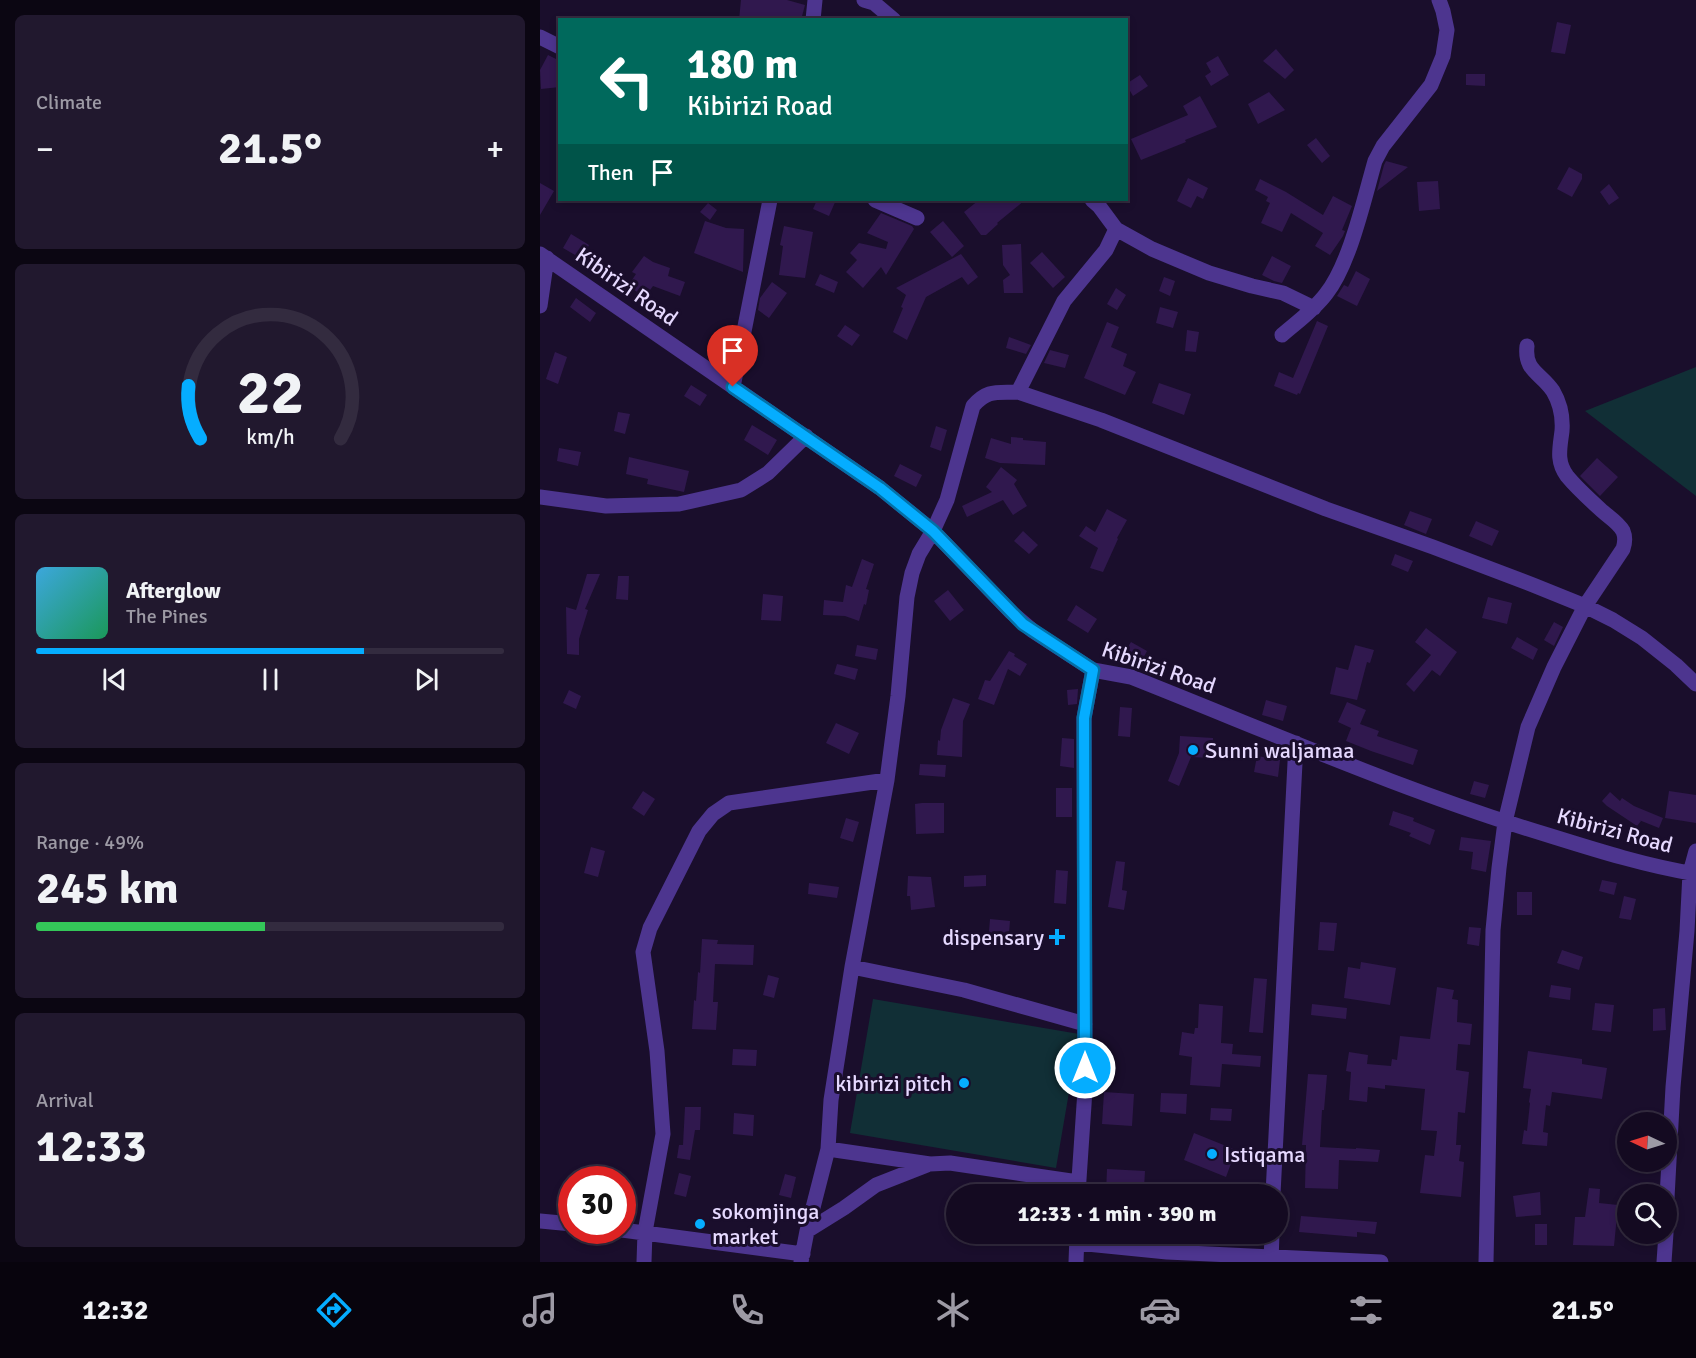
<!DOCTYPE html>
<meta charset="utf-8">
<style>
:root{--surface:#140a21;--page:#21182e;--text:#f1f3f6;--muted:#9d9aa5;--line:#332b3f;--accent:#05adff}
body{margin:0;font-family:Signika,sans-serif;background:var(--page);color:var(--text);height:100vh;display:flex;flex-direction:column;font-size:22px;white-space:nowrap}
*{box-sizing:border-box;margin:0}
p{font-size:20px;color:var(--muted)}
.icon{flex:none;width:33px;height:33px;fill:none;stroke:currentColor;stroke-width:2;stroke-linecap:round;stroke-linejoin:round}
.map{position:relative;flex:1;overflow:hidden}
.details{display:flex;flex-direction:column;gap:15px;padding:15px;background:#0b0612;width:540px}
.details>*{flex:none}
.hud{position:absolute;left:18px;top:18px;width:570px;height:183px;border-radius:0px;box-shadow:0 3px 9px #0003,0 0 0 2px var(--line);background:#00695c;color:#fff;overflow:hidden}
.needle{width:39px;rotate:274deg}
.buttons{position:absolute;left:1077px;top:1112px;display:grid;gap:12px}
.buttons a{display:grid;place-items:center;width:60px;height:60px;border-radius:50%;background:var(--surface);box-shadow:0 3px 9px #0003,0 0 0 2px var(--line);font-size:30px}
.speed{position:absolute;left:18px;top:1166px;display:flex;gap:12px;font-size:30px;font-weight:700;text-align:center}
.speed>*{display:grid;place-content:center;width:78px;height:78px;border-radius:50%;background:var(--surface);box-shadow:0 3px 9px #0003,0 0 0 2px var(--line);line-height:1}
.speed .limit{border:9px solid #d22;background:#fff;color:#111}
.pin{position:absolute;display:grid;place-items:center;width:51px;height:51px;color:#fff;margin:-62px -26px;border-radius:50% 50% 50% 0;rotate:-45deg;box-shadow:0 0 6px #0007}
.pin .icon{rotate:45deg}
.me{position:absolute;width:66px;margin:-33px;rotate:0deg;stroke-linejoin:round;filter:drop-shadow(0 0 4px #0008)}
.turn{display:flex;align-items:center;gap:21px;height:126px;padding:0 30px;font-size:27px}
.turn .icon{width:78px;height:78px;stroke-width:2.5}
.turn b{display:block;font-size:42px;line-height:51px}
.then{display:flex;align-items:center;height:57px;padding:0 30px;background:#0003;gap:12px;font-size:22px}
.big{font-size:45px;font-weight:700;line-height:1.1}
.details .tile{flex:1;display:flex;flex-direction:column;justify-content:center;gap:9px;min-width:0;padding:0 21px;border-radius:9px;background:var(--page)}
.details .dial{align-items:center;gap:0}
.dial svg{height:156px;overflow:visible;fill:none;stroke:var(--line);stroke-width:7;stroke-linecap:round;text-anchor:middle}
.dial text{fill:var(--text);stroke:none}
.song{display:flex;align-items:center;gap:18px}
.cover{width:72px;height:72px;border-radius:9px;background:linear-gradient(135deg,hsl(200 70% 55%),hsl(150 70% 35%))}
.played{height:6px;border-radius:3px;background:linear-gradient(90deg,var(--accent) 70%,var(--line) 70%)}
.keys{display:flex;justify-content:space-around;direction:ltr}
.heat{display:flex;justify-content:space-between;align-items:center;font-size:33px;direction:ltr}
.charge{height:9px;border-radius:4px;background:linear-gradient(90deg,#34c759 49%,var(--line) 0)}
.trip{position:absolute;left:406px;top:1184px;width:342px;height:60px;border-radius:30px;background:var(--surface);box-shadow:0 3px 9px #0003,0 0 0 2px var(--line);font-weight:700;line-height:60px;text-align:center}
.tab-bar{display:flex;height:96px;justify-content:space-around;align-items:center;background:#08040d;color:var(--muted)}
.tab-bar .icon{width:42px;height:42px}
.tab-bar .selected{color:var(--accent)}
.tab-bar b{font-size:27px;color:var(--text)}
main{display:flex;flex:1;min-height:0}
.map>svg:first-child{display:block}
.green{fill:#112f36}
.building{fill:#30184e}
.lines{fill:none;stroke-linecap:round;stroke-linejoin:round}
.minor{stroke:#4d358f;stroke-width:15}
.route-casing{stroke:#0370a6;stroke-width:15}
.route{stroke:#05adff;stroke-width:10}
.poi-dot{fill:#05adff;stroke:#1a0e2c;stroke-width:2}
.labels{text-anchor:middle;stroke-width:6;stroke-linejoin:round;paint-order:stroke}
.street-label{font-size:22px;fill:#e6d9ff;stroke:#1a0e2c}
.poi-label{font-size:22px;fill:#e6d9ff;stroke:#1a0e2c;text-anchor:start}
</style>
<main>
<section class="details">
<div class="tile"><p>Climate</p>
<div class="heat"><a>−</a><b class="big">21.5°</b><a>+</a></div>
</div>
<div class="tile dial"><svg viewBox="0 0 100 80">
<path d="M14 69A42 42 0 1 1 86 69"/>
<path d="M14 69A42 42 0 0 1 8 42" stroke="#05adff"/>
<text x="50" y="56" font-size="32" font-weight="700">22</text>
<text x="50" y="72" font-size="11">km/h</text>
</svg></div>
<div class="tile">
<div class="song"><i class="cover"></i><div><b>Afterglow</b><p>The Pines</p></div></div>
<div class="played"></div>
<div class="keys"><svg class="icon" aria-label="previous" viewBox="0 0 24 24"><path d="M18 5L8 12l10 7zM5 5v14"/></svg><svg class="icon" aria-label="pause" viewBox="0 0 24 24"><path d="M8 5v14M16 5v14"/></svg><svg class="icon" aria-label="next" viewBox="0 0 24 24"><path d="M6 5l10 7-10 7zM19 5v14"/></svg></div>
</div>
<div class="tile"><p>Range · 49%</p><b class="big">245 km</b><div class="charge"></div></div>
<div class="tile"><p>Arrival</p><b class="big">12:33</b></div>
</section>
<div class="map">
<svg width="1156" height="1262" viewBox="0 0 1156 1262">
<rect width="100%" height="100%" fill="#1a0e2c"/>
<path class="green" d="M1156 367V496L1045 411Z
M333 999 539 1034 516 1168 310 1133Z"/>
<path class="building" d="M201 0H247L265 5 261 20H246L237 17 236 20H199Z
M1017 22 1031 25 1025 54 1011 52Z
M736 49 754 70 745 79 723 61Z
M8 55 20 61V87L1 89 0 70Z
M678 56 689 75 671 86 665 76 671 72 666 63Z
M926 74H945V86L926 85Z
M600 75 608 86 593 96 586 84Z
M729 92 745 110 718 124 708 104Z
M660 96 677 127 645 140 646 142 601 160 591 139 648 115 643 106Z
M776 138 790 156 782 163 767 145Z
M846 161 868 167 837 191 844 165Z
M1029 167 1042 174V179L1032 197 1017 189Z
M648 178 668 188 663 199 657 196 651 208 637 201Z
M720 179 746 192 783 215 793 196 812 206 802 230 805 231 803 236 790 255 775 246 783 233 751 213 742 232 721 223 730 203 726 201 728 197 715 190Z
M898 181 900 209 879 211 877 182Z
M0 183 14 191 0 215Z
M1069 184 1079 198 1069 205 1060 192Z
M277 200H296L289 216 273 209Z
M439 200H485L457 223 458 224 446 235H441L424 212Z
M168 203 177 210 170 220 160 212Z
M341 213 372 226 374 229 346 275 341 267 323 288 306 272 317 260 310 253 319 243 346 249 348 242 327 233Z
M165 221 186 228 204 229 203 272 154 253Z
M403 221 424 246 412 257 390 232Z
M244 226 273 232 265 278 239 275 243 246 240 245Z
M31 234 49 245 42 259 23 248Z
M481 244 483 293H464L463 280 470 275 463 265 462 245Z
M502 252 525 277 513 288 490 263Z
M421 254 438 277 428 285 422 277 386 297 367 340 353 332 363 308 361 307 366 295 356 288Z
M104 256 113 262 130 268 128 276 145 282 140 296 113 286 105 297 88 286 96 274 92 272Z
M732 256 751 266 742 283 734 281 722 275Z
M816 271 830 279 817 306 797 296 804 285 808 287Z
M280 274 298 282 294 293 275 285Z
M624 277 635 281 630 296 619 291Z
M232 282 247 293 229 318 218 310 220 298Z
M576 288 586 295 577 310 567 304Z
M36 298 56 313 50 322 30 307Z
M620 307 638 312 633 328 616 323Z
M777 321 788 326 760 394 758 393 757 395 734 386 739 372 753 378Z
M567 322 579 327 571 347 587 354 583 366 596 372 585 395 544 378Z
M305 325 320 335 312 346 297 336Z
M647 330 659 332 656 352 645 351Z
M469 337 491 345 486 354 466 348Z
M510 350 529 355 525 368 504 363Z
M15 352 27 357 18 384 6 379Z
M619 383 651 394 644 415 612 403Z
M151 385 167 395 160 406 144 396Z
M78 412 90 414 85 434 74 431Z
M212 425 237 440 228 455 204 440Z
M396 426 407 430 401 451 390 447Z
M471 437 483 438V440L506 442 505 465 460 463 445 458 451 438 471 444Z
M19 448 41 452 38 466 17 461Z
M89 457 149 471 144 492 107 484 108 479 86 474Z
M1057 458 1078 477 1060 496 1040 476Z
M360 464 382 475 376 487 354 476Z
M461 467 477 480 474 484 487 506 473 515 463 500 427 517 422 506 452 492 446 487Z
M567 509 587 520 577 538 578 539 563 572 550 568 558 548 539 536 546 526 555 532Z
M870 511 892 519 886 534 864 525Z
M936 521 959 531 952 546 929 536Z
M483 531 498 545 489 554 474 541Z
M855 554 873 561 868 572 851 565Z
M322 559 334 564 326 589 329 590 326 605 324 604 319 621 305 616 283 615 284 600 303 602 306 585 312 587Z
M47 574H60L45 609 48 610 39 639V655L27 654 26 607 36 610Z
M78 576H89L88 600 76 599Z
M408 590 424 610 410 621 394 601Z
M223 594 243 596 241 621 221 620Z
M948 597 972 603 967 624 942 618Z
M536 605 557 619 548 633 527 620Z
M1014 622 1023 627 1014 646 1004 640Z
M886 628 917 652 900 676 892 670 874 692 866 684 891 655 875 642Z
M977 637 998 649 993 660 971 648Z
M591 642 607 651 600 664 583 655Z
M317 645 338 649 336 660 315 656Z
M815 645 834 650 830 663 827 662 817 700 790 694 796 667 808 670Z
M469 651 475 654 474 656 487 664 480 676 468 669 454 705 438 699 445 680 450 681Z
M297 664 318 669 315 680 294 674Z
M538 689 537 704 528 705 527 690Z
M29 690 41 696 36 709 23 703Z
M413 698 430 704 423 721 422 757 397 755 398 740 400 741 401 730Z
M726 700 747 706 743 721 722 715Z
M807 702 826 710 820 724 839 731 837 736 878 750 873 765 831 751 806 741 811 728 798 722Z
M580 707 592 708 590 737 578 736Z
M296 723 319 733 309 754 286 743Z
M640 736 673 738 672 758 651 757 639 786 628 781 639 753Z
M522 738 534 739V768L520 766Z
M717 756 740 760 738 777 714 772Z
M380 764 406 765 405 777 379 775Z
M934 781 949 785 945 798 930 794Z
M516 788H532V817H516Z
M103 791 115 799 104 816 92 808Z
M1129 791 1156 795V823L1125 818Z
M1070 792 1080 801 1082 798 1094 806 1123 818 1119 828 1099 820 1101 821 1097 826 1067 806 1062 801Z
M382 803H404V833L376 834 375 804Z
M853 811 874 818 873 821 895 830 890 845 869 836 871 833 849 825Z
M306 818 319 822 313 842 300 838Z
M921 837 951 841 946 872 931 869 933 852 919 850Z
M51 847 65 851 58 877 44 873Z
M576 861 585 862 582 890 587 891 584 910 568 907Z
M516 870 528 871 526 904 514 903Z
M446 875V886L424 887V876Z
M368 876 391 877 395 907 371 910 370 896H367Z
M1062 880 1077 883 1074 895 1059 891Z
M269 883 299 887 297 898 268 894Z
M977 892H992V915H977Z
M1084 896 1096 899 1091 920 1079 918Z
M450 919 470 921 468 946 448 944Z
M780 922 797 923 794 951 778 950Z
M929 927 941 928 939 946 927 944Z
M162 939 178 940 177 944 214 945 213 965 175 964 173 1002H178L176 1030 152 1029 154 1000 156 1001 158 972 160 973Z
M1022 950 1043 957 1039 970 1017 963Z
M821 962 856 968 850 1005 804 998 808 967 820 969Z
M228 975 239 978 234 998 223 995Z
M714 978 727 979 723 1033 709 1032Z
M1011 985 1031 988 1030 1000 1009 997Z
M897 987 914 990 912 999 918 1000 917 1022 932 1024 930 1045 918 1044 916 1070 929 1072 925 1113 918 1112 916 1145H921L919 1161 924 1162 921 1197 880 1193 885 1155 894 1156 897 1131 881 1130 885 1089 845 1085V1089L828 1087 827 1102 809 1100 811 1072 806 1071 809 1052 828 1055 827 1064 851 1066 852 1059 857 1060 860 1036 890 1039Z
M1055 1003 1074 1005 1071 1032 1052 1030Z
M659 1004 683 1006 681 1043 693 1044 692 1054 721 1056 720 1067 682 1064 680 1087 650 1085 652 1057 639 1055 642 1032 654 1034 655 1028H658Z
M772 1004 807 1008 806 1019 771 1015Z
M1125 1008 1126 1030 1113 1031V1009Z
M193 1049 217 1050 216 1066 192 1065Z
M988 1051 1042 1059V1064L1067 1068 1062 1099 1012 1092 1010 1106 1006 1105 1003 1132 1008 1133 1007 1146 982 1144 984 1130 987 1131 990 1103 989 1102 991 1089 983 1088Z
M768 1074 787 1075 784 1110H782L780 1147 816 1149V1148L840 1150 838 1162 799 1160 798 1189 765 1188 766 1145H762Z
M564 1092 594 1094 592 1126 562 1124Z
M621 1093 647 1094 646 1114 620 1112Z
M145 1107H161L160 1130H155L150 1160 137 1158 139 1145H143Z
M671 1108 692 1109 691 1121 670 1120Z
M194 1113 214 1115 213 1136 193 1134Z
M654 1133 696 1150 686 1177 644 1160Z
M567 1169 605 1171 604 1188 578 1186 577 1194H566Z
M139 1173 151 1176 146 1197 134 1194Z
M245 1174 256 1177 251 1198 239 1195Z
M1049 1188 1060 1189 1059 1203 1078 1205 1074 1246 1033 1245 1035 1217H1045Z
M1000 1192 1001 1215 976 1217 973 1196Z
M761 1216 837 1222 835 1234 817 1232V1237L759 1232Z
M995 1224H1007V1245H995Z"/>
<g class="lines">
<path class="minor" d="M324 0 334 3 354 20
M273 20 275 0
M0 37 20 47
M335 200 377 218
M552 200 559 206 576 229 612 249 669 273 712 286 743 293 774 308
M0 254 340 488 393 531 471 612 493 631 553 670 591 677C730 732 868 793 1011 836 1059 851 1107 866 1156 874
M0 306 7 258
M742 335C757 322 774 310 786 294 810 264 824 199 835 161L843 146 891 85 903 56 907 30 903 11 899 0
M193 387 230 200
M478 392 561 420 786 509 893 547 993 585 1045 606 1073 620 1102 638 1136 665 1156 684
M0 497 66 506 139 504 201 490 228 473 266 436
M312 967 424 990 545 1024
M288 1149 390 1164 410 1163 538 1182
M538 1194 545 1090 544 718 553 670
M733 1194 756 743
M1126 1216 1133 1087 1147 931 1150 873 1156 851
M0 1221 32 1224
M82 1230 263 1254
M267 1231 304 1208 336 1185 387 1165
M537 1243 627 1252 841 1262
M104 1262 105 1232 123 1134 117 1051 103 952 110 928 159 831 173 814 189 803 347 780
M261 1262 267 1231 288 1149 291 1100 312 967 347 780 358 696 367 597 372 573 379 554 393 531 407 500 433 406C448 389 457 393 478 392L524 301 566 250 576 229
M536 1262 537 1235
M731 1262 732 1233
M946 1262 953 930 959 868 965 822 988 727 1014 667 1045 606 1083 549C1085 543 1086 538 1083 531 1078 522 1067 516 1060 509 1049 499 1036 487 1027 476 1016 461 1020 448 1022 431 1023 418 1020 403 1013 391 1001 373 984 371 987 346
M1124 1262 1126 1233"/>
</g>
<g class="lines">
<defs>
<path id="route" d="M193 387 340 488 393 531 483 624 553 670 544 718 545 1068"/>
</defs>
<use href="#route" class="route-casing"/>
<use href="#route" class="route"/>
</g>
<g class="poi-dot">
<circle cx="653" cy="750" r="6"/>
<path d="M514 928h6v6h6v6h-6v6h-6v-6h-6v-6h6z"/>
<circle cx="424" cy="1083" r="6"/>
<circle cx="672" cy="1154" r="6"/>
<circle cx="160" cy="1224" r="6"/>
</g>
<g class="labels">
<g class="street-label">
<text transform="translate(87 286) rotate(35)" y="8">Kibirizi Road</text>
<text transform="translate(619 667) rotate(19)" y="8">Kibirizi Road</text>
<text transform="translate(1075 830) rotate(15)" y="8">Kibirizi Road</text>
</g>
<g class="poi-label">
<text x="665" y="758">Sunni waljamaa</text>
<text x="504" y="945" text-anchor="end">dispensary</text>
<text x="412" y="1091" text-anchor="end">kibirizi pitch</text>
<text x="684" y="1162">Istiqama</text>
<text x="172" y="1219">sokomjinga<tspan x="172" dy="25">market</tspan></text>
</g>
</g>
</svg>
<div class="buttons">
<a><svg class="needle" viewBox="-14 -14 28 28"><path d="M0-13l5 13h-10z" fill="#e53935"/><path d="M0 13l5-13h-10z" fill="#9d9aa5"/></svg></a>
<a><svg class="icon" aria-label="search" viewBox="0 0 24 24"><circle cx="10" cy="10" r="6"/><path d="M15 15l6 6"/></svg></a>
</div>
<div class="speed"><div class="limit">30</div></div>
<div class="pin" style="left:193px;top:387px;background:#d93025"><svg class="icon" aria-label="arrive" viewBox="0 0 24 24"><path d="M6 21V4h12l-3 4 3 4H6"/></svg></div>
<svg class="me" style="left:545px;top:1068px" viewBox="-20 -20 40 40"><circle r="17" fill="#05adff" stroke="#fff" stroke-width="3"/><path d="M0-11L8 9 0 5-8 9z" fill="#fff"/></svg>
<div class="trip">12:33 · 1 min · 390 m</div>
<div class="hud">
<div class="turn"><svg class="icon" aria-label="left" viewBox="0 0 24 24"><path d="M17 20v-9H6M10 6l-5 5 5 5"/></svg><div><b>180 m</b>Kibirizi Road</div></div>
<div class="then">Then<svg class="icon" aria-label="arrive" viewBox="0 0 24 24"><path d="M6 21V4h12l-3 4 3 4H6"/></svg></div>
</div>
</div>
</main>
<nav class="tab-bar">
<b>12:32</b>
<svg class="icon selected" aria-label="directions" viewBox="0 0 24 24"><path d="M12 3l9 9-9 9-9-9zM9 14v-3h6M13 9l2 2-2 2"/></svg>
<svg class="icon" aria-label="music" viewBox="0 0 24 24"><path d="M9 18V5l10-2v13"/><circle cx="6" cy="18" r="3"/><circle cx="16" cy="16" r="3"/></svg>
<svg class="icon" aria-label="phone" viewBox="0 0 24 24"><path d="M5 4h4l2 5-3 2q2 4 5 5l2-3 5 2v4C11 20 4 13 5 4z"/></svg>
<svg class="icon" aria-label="climate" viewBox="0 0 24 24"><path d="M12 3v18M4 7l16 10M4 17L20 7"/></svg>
<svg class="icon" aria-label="car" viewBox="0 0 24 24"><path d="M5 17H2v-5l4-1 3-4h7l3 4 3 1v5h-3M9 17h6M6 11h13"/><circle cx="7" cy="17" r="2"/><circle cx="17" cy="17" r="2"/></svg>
<svg class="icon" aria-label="filters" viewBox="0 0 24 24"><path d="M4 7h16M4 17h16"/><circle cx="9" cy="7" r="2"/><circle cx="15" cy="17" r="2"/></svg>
<b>21.5°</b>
</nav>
